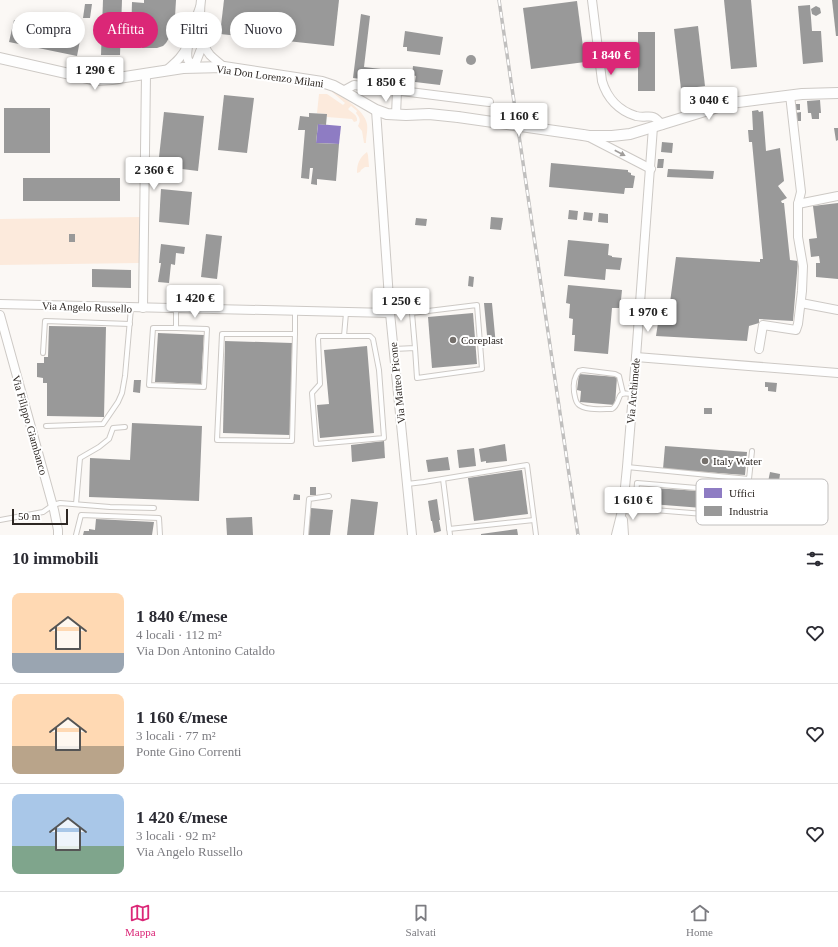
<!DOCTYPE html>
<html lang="it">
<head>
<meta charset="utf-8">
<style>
  :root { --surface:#fff; --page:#f7f7f7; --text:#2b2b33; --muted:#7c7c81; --line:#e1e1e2; --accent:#db2777 }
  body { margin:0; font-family:Georgia,serif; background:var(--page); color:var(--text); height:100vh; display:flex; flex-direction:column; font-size:15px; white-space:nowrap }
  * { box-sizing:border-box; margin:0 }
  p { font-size:13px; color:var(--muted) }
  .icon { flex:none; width:22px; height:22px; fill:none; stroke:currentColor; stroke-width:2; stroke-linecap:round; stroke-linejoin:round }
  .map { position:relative; height:535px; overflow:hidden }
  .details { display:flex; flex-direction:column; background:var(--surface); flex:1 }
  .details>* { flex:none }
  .hud { position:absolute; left:12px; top:12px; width:400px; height:36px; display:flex; gap:8px }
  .scale { position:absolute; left:12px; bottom:10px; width:56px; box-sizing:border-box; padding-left:4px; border:2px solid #2d2723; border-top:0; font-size:11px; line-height:14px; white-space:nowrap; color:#2d2723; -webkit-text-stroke:3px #fff; paint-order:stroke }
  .price { position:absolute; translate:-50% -34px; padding:0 9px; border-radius:4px; background:#fff; color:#222; font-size:13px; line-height:26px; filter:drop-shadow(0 1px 2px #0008) }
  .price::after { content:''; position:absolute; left:50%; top:24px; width:12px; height:9px; margin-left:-6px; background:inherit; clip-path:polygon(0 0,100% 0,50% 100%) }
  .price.on { background:var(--accent); color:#fff }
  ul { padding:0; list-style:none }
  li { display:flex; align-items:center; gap:12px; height:100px; padding:0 12px }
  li+li { border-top:1px solid var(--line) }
  li span { display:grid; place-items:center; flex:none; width:112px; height:80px; border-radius:8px; color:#555 }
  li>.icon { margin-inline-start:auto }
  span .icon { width:48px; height:48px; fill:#fffc; stroke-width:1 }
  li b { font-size:17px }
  h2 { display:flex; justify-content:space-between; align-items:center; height:48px; padding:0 12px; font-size:17px }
  .pill { padding:0 14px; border-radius:18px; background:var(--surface); box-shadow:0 2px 10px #0003; font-size:14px; line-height:36px }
  .pill.on { background:var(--accent); color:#fff }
  .tab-bar { display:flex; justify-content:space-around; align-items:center; height:56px; border-top:1px solid var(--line); background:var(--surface); font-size:11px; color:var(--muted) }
  .tab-bar a { display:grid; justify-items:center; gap:2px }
  .tab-bar .on { color:var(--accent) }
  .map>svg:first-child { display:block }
  .green { fill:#fceadc }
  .offices { fill:#8e7cc3 }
  .industry { fill:#999 }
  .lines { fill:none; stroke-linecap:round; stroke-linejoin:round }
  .service-casing { stroke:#cdc9c5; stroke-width:6 }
  .minor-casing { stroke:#cdc9c5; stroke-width:10 }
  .tertiary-casing { stroke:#cdc9c5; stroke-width:12 }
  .service { stroke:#fefefe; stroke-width:4 }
  .minor { stroke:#fefefe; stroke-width:8 }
  .tertiary { stroke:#fefefe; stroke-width:10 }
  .rail-casing { stroke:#c0bfbe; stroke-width:3.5 }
  .rail { stroke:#fff; stroke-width:2; stroke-dasharray:6; stroke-linecap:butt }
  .tertiary-bridge-casing { stroke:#cdc9c5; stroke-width:12; stroke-linecap:butt }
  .tertiary-bridge { stroke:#fefefe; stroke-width:10 }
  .oneway { fill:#a09d9b }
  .poi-dot { fill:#75706c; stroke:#fff; stroke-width:1.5 }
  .labels { text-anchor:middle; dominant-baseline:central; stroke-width:4; stroke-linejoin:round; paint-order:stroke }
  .street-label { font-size:11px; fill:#2d2723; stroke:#fff }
  .poi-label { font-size:11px; fill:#2d2723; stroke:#fff; text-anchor:start }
  .key { fill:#fff; stroke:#c0bebd; stroke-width:1 }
  .key-label { font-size:11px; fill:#2d2723 }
</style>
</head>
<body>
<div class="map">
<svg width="838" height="535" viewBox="0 0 838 535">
  <rect width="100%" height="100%" fill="#fbf8f5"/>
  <g class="green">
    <path d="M331,91C343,96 365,111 367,124C368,131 366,136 366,143H364L362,131L358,126C361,120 360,118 356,113L357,111L351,106L348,109C352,113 358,115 357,121L354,122L352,119L327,117V114L317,113L319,94H327L343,105L345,103Z"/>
    <path d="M367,152L368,155L369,167H365L361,170L360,172L357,173C357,164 359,158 367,152Z"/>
    <path d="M140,217L139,263L0,265V219Z"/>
  </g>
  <path class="offices" d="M318,124L341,126L339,144L316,143Z"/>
  <g class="industry">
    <path d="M103,0H122L120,55H101Z"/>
    <path d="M144,0H176L175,17L169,38L166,43L163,46L157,48H142L143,39L131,38L132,2L144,3Z"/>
    <path d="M224,0H339L334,46L220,34Z"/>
    <path d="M724,0H751L757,67L731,69Z"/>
    <path d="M832,0H838V36H836Z"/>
    <path d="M577,1L585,62L531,69L523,8Z"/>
    <path d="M85,4H92L90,18H83Z"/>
    <path d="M810,5L812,31H821L823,62L803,64L798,6Z"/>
    <path d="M816,6L820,8L821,13L816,16L812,14L811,9Z"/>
    <path d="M361,14L370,16L364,67L381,69L380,81L353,78Z"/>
    <path d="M14,20L56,29L57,25L82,30L77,56L9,42Z"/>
    <path d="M698,26L705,86L681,89L674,29Z"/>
    <path d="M405,31L443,37L440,55L407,51V47H403Z"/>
    <rect x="638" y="32" width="17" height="59"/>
    <circle cx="471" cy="60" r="5"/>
    <path d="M413,66L443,70L440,85L415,82L416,76L412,75Z"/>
    <path d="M224,95L254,98L247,153L218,150Z"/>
    <path d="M820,100L821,113H819V119H812L811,113H808L807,101Z"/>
    <path d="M795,104H800V110H796Z"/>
    <rect x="4" y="108" width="46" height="45"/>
    <path d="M758,110L759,112L763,111L766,151L780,148L784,181L778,186L787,198L781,201L782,203H784L790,260L798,261L793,321L759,319V323L749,326L747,341L656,336L660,310H669L676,257L760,262V259H763L752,142H749L748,130H753L752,111Z"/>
    <path d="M164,112L204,116L198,171L158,166Z"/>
    <path d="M801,112V121H795V113Z"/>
    <path d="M309,113L327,114L326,125L318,124L316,143L339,144L336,181L317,179V185L311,184L313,168H310L309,179L301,178L305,130H298L300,116L309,117Z"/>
    <path d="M834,128H838V140L836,141Z"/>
    <path d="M662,142L673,143L672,153L661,152Z"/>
    <path d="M658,159H664L663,168H657Z"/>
    <path d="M551,163L628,170V172L631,173V175L635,176L633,188H625L624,194L549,187Z"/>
    <path d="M668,169L714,171L713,179L667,177Z"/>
    <rect x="23" y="178" width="97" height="23"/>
    <path d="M161,189L192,192L189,225L159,222Z"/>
    <path d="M838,203V279L816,277V263H820L819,256L811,257L809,239L817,238L813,206Z"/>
    <path d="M569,210L578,211L577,220L568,219Z"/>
    <path d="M584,212L593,213L592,221L583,220Z"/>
    <path d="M599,213L608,214V223L598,222Z"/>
    <path d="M491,217L503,218L501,230L490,229Z"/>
    <path d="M416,218L427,219L426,226L415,225Z"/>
    <rect x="69" y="234" width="6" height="8"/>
    <path d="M206,234L222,236L217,279L201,277Z"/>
    <path d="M568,240L609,244L608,255L612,256V257L622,258L620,270L606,269L605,280L564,276Z"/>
    <path d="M161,244L185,247L184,254L176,253L175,265L171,264L169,283L158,282L161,263H159Z"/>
    <path d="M92,269L131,270V288L92,287Z"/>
    <path d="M469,276L474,277L473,287L468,286Z"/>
    <path d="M568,285L622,290L621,300H620L619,308H612L608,354L574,351L575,335H572L573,319L569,318L570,304L566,303Z"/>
    <path d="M484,303H492L496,346H488Z"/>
    <path d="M473,313L477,364L432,368L428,317Z"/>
    <path d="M49,326L106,327L104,417L47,416V383H43V378L37,377V363H44V357H48Z"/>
    <path d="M158,333L204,335L201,384L155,382Z"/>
    <path d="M225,341L292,343L290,435L223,433Z"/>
    <path d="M367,346L374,433L320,438L317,405L329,404L324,350Z"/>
    <path d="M579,374L617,377L615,405L580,402L581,391L577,390Z"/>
    <path d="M134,380H141L140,393L133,392Z"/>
    <path d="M765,382L777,383L776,392L768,391V387H765Z"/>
    <rect x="704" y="408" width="8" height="6"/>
    <path d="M132,423L202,426L199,501L89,497L90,458L130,460Z"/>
    <path d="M384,441L385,458L352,462L351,445Z"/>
    <path d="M505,444L507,461L486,463V461L481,462L479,449Z"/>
    <path d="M665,446L747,452L745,475L663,469Z"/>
    <path d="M474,448L476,466L459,468L457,450Z"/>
    <path d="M448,457L450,470L428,472L426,460Z"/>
    <path d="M522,470L528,514L474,521L468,478Z"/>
    <path d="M770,472L780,474L778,489L767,487Z"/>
    <rect x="310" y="487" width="6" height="8"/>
    <path d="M639,487L729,493L728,510L638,503Z"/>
    <path d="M294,494L300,495V500H293Z"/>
    <path d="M351,499L378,502L374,535H347Z"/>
    <path d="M437,499L440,520H439L441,531L434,533L432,521H431L428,501Z"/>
    <path d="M311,508L333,510L330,535H308Z"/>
    <path d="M252,517L253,535H227L226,518Z"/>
    <path d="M96,519L154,522L152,535H83L84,531H89V529L95,530Z"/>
    <path d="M517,529L518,535H481V534Z"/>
  </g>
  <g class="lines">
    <g class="service-casing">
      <g id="service">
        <path d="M176,328L207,329L204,387L149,385L153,328H176V309"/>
        <path d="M295,334L292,441L217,440L222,334H295V311"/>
        <path d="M344,336H319L318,339L320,384L312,393L316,444L384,438L379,370L373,339L370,336H344L346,313"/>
        <path d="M394,349L415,348L417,378L482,369L477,305L412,313L415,348"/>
        <path d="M43,353L45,321L130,324"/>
        <path d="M623,393L619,376L615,374L583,370L579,371C574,377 573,384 574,392C575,396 575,401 578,404C584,411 603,409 612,409C619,405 618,395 622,394C625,393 630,394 632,394"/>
        <path d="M46,426L103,424L118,402L122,393L125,376L131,308"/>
        <path d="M627,467L749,479L752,451"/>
        <path d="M443,479L450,535"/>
        <path d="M407,484L424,482L527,465L536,535"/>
        <path d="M76,504L80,458L99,447L109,439L113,428L125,427"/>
        <path d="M623,507L629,508L729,516L733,491L637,483L635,508"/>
        <path d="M0,520L43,512L53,505L60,503L110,507L154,508"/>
        <path d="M449,529L534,520"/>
        <path d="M76,535L81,515L159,518L160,535"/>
        <path d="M306,535L309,499L329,496"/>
      </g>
    </g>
    <g class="minor-casing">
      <g id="minor">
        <path d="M201,0C199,14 200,44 210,55C214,59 219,63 224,67"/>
        <path d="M592,0L602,81C607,98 619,111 636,116C649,119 651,111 662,125"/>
        <path d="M200,7C196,19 184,48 188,60C190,62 192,65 194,67L201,49L202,37"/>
        <path d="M168,69C176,62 183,56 187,46"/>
        <path d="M343,91L354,85L489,102"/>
        <path d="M376,110L390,313L412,535"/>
        <path d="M396,115L397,91"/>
        <path d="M589,137L651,169"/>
        <path d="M798,204L838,196"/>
        <path d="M801,303L838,310"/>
        <path d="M0,304L390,313"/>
        <path d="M143,308L146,74"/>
        <path d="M0,315L54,510L58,530V535"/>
        <path d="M759,349L763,325L796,330L798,324L802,291L803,266L798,237V204L801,192L790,95"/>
        <path d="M636,357L838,373"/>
        <path d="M623,520L624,535"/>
        <path d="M616,535L623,507L627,467L636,357L653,127"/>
      </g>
    </g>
    <g class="tertiary-casing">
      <g id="tertiary">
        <path d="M0,58L96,80L112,79L183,68L224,67L322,82L334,86L343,91L376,110L387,114L406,115L429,114L458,117"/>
        <path d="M583,135L589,136H612L630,134L731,103L802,94L838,93"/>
      </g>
    </g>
    <use href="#service" class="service"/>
    <use href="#minor" class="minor"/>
    <use href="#tertiary" class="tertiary"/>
    <g class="rail-casing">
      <path id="rail" d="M499,0L578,535"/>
    </g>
    <use href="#rail" class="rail"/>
    <g class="tertiary-bridge-casing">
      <path id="tertiary-bridge" d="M458,117L583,135"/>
    </g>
    <use href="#tertiary-bridge" class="tertiary-bridge"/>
  </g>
  <defs><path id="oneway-solid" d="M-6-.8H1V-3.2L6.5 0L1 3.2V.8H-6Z"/></defs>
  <use class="oneway" href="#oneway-solid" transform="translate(620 153) rotate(28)"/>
  <g class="poi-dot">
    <circle cx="453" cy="340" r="4"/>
    <circle cx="705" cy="461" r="4"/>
  </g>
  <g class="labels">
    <g class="street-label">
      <text transform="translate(270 76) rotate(8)">Via Don Lorenzo Milani</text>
      <text transform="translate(87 307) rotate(2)">Via Angelo Russello</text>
      <text transform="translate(397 383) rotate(-96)">Via Matteo Picone</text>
      <text transform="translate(633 391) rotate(-85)">Via Archimede</text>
      <text transform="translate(30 425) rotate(74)">Via Filippo Giambanco</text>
    </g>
    <g class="poi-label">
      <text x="461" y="340">Coreplast</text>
      <text x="713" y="461">Italy Water</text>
    </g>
  </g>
  <rect x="696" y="479" width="132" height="46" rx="6" class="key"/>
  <rect x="704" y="488" width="18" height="10" fill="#8e7cc3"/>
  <rect x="704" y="506" width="18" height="10" fill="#999"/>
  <g class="key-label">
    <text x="729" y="497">Uffici</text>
    <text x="729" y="515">Industria</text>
  </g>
</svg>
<div class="scale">50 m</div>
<b class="price on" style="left:611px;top:76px">1 840 €</b>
<b class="price" style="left:95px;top:91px">1 290 €</b>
<b class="price" style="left:386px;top:103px">1 850 €</b>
<b class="price" style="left:709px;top:121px">3 040 €</b>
<b class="price" style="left:519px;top:137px">1 160 €</b>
<b class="price" style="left:154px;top:191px">2 360 €</b>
<b class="price" style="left:195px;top:319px">1 420 €</b>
<b class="price" style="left:401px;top:322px">1 250 €</b>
<b class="price" style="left:648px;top:333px">1 970 €</b>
<b class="price" style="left:633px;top:521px">1 610 €</b>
<div class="hud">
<a class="pill">Compra</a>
<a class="pill on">Affitta</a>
<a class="pill">Filtri</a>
<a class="pill">Nuovo</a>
</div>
</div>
<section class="details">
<h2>10 immobili<svg class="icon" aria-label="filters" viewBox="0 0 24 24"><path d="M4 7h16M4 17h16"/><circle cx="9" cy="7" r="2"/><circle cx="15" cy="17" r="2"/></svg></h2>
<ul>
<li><span style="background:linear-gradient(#ffd9b3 75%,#9aa5b1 0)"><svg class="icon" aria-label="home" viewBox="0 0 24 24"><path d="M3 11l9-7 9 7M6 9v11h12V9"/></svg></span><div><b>1 840 €/mese</b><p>4 locali · 112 m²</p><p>Via Don Antonino Cataldo</p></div><svg class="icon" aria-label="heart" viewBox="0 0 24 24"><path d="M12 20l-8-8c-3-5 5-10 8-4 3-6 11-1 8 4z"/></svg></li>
<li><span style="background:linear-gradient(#ffd9b3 65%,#b9a48a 0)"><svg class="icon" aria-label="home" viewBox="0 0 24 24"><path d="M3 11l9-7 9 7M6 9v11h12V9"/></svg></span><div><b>1 160 €/mese</b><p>3 locali · 77 m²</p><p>Ponte Gino Correnti</p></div><svg class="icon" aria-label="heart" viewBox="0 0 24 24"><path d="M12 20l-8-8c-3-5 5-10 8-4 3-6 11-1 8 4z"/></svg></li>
<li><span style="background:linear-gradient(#a9c7e8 65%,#7fa58c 0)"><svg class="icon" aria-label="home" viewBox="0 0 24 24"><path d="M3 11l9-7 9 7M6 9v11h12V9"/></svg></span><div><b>1 420 €/mese</b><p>3 locali · 92 m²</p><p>Via Angelo Russello</p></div><svg class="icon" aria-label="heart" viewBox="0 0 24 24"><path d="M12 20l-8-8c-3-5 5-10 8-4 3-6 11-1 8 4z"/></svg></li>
</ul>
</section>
<nav class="tab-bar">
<a class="on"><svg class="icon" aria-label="map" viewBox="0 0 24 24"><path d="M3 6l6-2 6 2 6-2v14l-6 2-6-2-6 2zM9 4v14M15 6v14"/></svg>Mappa</a>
<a><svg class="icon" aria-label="saved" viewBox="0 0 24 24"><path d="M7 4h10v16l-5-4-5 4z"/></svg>Salvati</a>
<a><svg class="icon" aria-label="home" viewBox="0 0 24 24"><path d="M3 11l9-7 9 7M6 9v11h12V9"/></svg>Home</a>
</nav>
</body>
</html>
